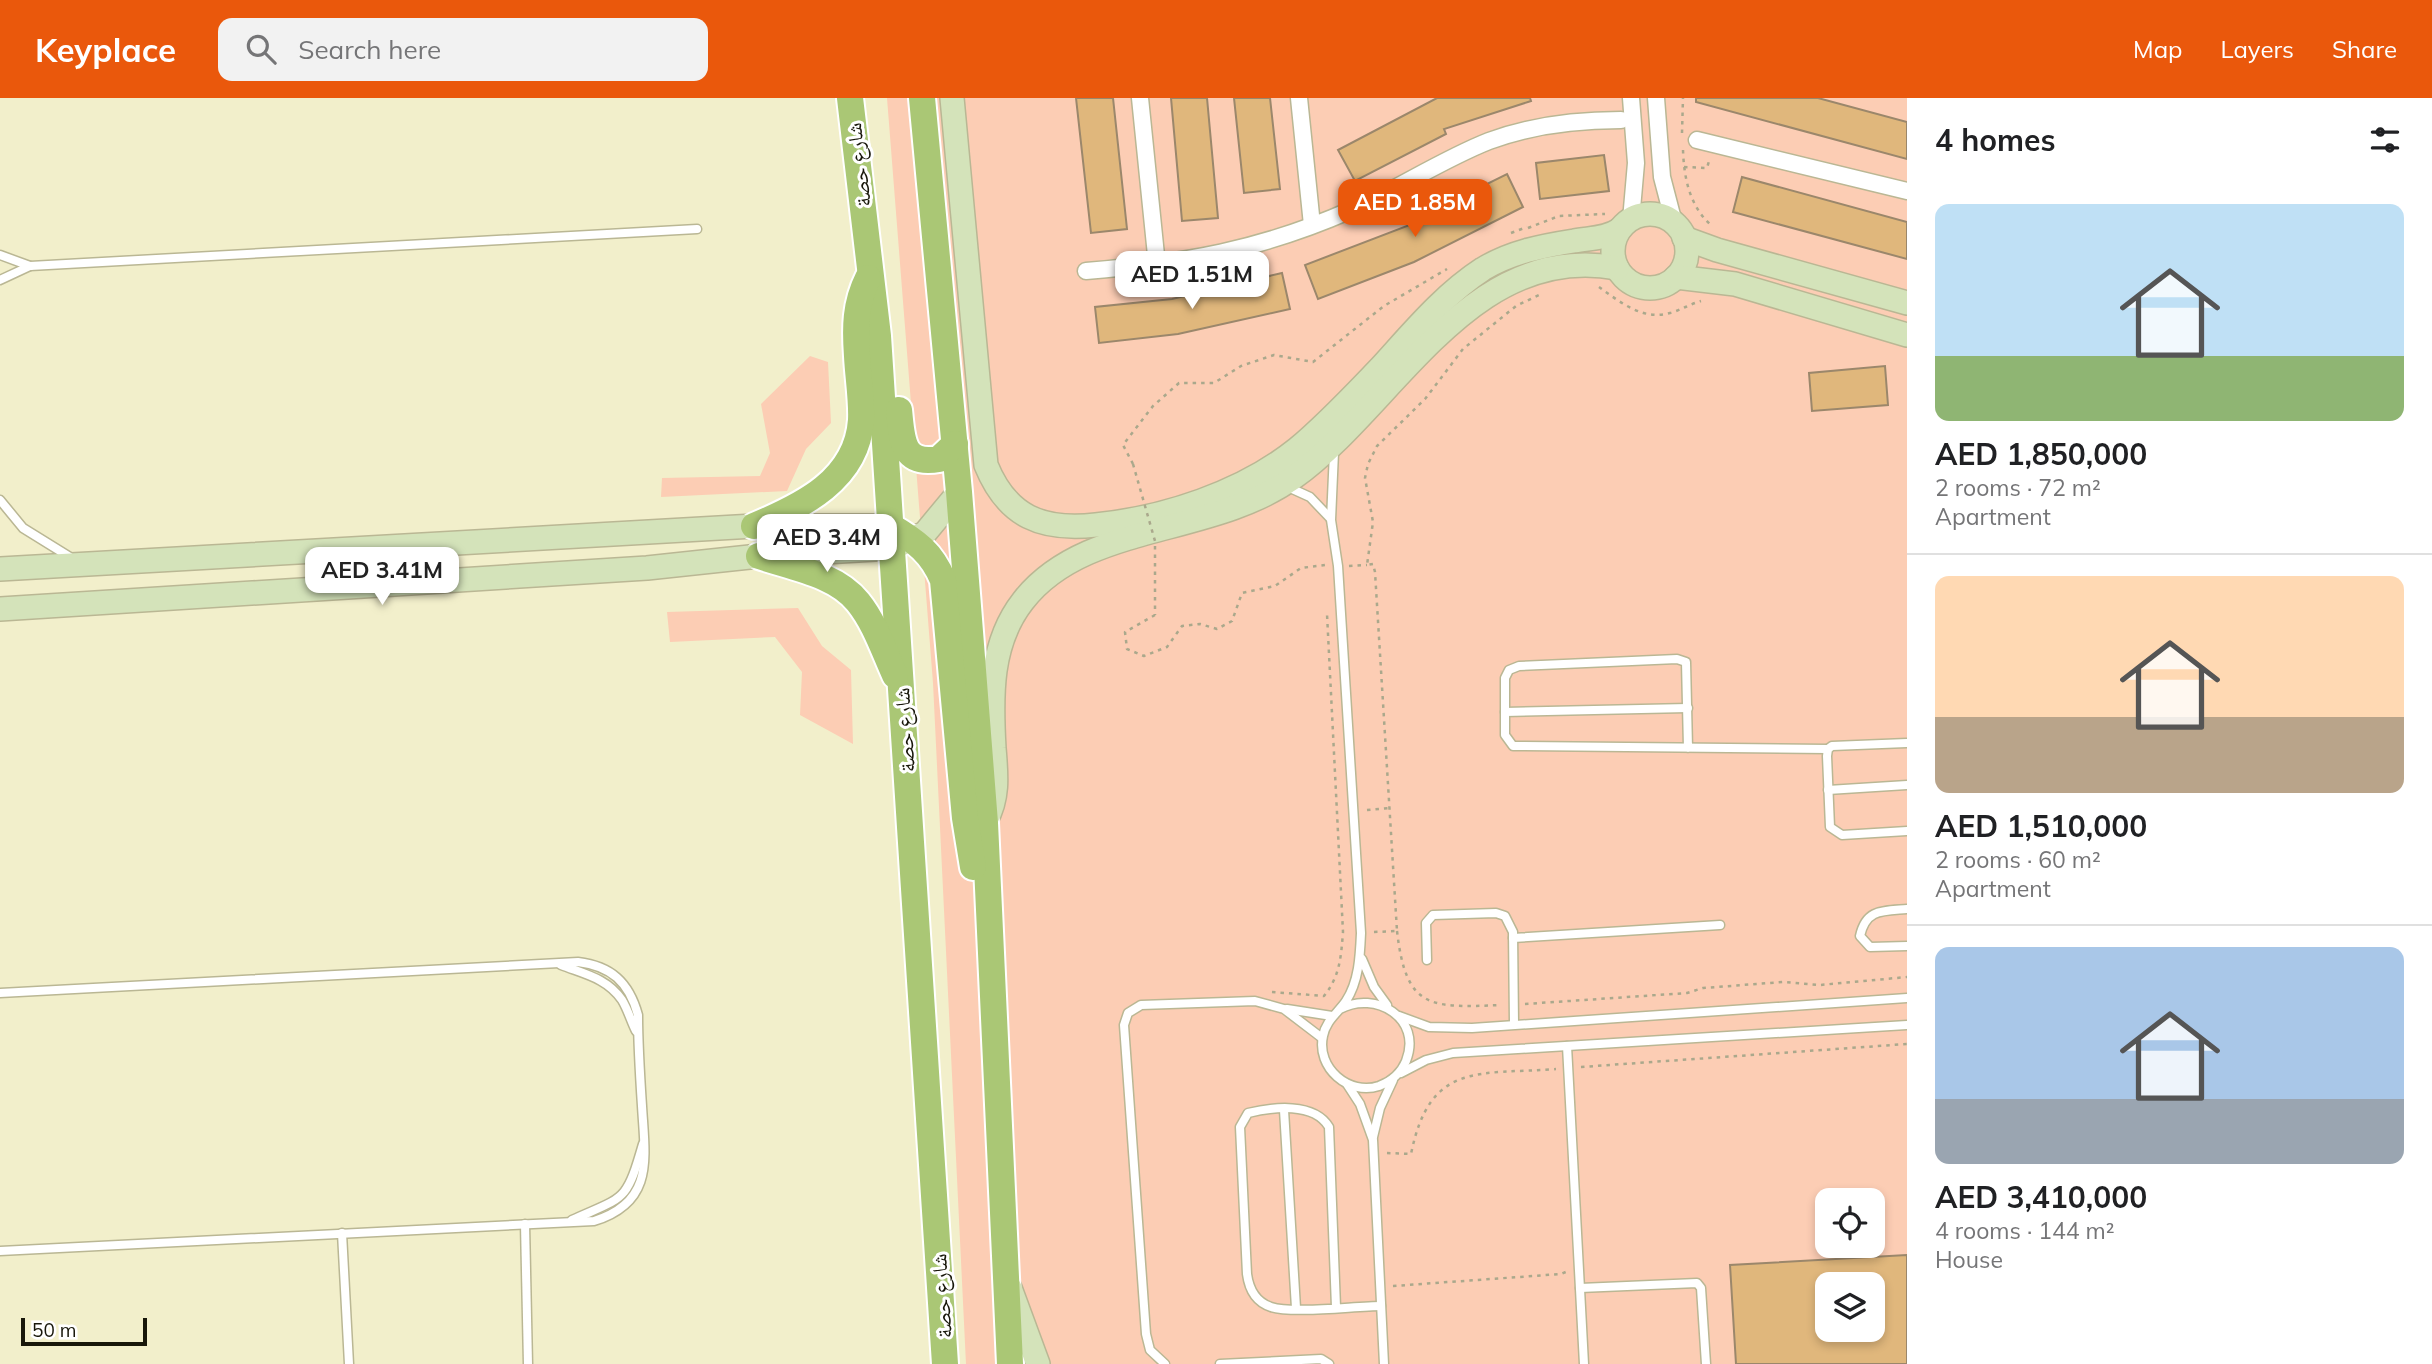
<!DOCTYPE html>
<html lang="en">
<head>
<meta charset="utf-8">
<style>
  :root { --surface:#fff; --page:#f2f2f2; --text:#202124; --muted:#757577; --line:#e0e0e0; --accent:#ea580c }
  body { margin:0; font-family:Mulish,"Noto Naskh Arabic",sans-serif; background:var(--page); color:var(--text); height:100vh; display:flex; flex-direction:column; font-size:26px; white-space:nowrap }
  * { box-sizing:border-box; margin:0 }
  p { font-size:23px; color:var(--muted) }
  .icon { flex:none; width:38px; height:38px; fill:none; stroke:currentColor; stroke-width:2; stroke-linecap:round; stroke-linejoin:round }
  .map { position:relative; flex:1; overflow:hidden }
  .side { display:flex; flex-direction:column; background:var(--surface); width:525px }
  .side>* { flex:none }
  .tools { position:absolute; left:1815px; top:1090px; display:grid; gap:14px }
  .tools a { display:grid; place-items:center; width:70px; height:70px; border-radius:14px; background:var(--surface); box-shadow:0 4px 10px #0003; font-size:35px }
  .scale { position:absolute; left:21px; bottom:18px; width:126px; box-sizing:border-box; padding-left:7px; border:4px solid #18170a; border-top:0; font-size:19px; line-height:24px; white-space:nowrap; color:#18170a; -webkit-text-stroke:5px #fff; paint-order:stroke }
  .price { position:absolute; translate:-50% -60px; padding:0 16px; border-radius:14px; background:#fff; color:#222; font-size:23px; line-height:46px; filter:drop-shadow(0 2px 4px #0008) }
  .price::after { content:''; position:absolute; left:50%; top:42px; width:21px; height:16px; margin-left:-10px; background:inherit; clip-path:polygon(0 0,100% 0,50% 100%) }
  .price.active { background:var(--accent); color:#fff }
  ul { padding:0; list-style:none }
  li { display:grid; align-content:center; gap:14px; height:371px; padding:0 28px }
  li+li { border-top:2px solid var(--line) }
  li span { display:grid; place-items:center; height:217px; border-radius:14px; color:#555 }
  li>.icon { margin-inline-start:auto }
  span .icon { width:126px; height:126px; fill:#fffc; stroke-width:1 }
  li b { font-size:30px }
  h2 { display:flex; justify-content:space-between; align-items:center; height:84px; padding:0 28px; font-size:30px }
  header { display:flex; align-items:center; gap:42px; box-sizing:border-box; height:98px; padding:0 35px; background:var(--accent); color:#fff }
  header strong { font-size:33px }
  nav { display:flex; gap:38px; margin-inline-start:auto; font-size:24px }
  .search { width:490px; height:63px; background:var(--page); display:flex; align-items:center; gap:18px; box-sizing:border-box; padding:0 24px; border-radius:14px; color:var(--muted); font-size:26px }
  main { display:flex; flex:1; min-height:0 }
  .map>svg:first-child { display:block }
  .green { fill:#fccdb4; fill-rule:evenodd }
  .building { fill:#e0b77c; stroke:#9b876b; stroke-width:2; fill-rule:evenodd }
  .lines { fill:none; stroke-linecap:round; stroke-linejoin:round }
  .lane-casing { stroke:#bab794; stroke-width:11 }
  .street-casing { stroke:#bab794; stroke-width:19 }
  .secondary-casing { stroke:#bab794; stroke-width:26 }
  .primary-casing { stroke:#fff; stroke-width:30 }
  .path { stroke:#aaa88c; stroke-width:2.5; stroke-dasharray:3.5 5; stroke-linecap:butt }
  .lane { stroke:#fff; stroke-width:8 }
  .street { stroke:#fff; stroke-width:16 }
  .secondary { stroke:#d4e3ba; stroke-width:23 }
  .primary { stroke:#aac775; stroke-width:26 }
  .path-bridge { stroke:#aaa88c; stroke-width:2.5; stroke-dasharray:3.5 5; stroke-linecap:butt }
  .labels { text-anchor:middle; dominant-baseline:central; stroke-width:6; stroke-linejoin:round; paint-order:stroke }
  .street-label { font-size:21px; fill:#18170a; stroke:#fff }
</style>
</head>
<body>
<header>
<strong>Keyplace</strong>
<div class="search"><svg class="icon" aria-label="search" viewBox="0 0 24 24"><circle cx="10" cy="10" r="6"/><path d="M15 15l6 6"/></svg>Search here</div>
<nav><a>Map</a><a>Layers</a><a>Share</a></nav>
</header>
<main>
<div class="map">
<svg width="1907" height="1266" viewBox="0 0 1907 1266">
  <rect width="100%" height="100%" fill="#f2efcb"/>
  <g class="green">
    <path d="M887,0H1907V1266H966L933,585ZM1827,1102H1872V1148H1827ZM1827,1186H1872V1232H1827Z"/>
    <path d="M810,258L828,264L831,325L806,351L787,393L661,399L662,380L760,378L770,355L761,306Z"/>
    <path d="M798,510L822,548L851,572L853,646L800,617L802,574L775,539L670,544L667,514Z"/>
  </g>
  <g class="building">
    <path d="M1076,0H1113L1127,131L1091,135Z"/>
    <path d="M1171,0H1207L1218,120L1182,123Z"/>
    <path d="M1234,0H1270L1280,91L1244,95Z"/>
    <path d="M1437,0H1530L1531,3L1444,31L1446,36L1355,83L1338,52Z"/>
    <path d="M1696,0H1818L1907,24V61L1696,4Z"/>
    <path d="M1604,57L1609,93L1540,101L1536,65Z"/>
    <path d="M1507,76L1523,109L1414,164L1318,201L1305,167L1415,125L1414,122Z"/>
    <path d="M1742,79L1907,124V161L1733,114Z"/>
    <path d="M1282,175L1290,211L1178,236L1099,245L1095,209L1172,201Z"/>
    <path d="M1885,268L1888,307L1812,313L1809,275Z"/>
    <path d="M1907,1157V1266H1736L1730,1167ZM1827,1186H1872V1232H1827Z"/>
  </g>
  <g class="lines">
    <g class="lane-casing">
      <g id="lane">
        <path d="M0,157L30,168"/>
        <path d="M0,182L30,168L697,131"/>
        <path d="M1334,354L1331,422L1338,468L1361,835C1360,858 1359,883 1346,903C1338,915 1326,922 1323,938C1316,970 1349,998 1379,988C1392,983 1401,975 1406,963C1423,920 1375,892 1340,911"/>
        <path d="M1288,389L1310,399L1330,420"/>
        <path d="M0,402L23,430L73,461"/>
        <path d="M1505,614L1688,610"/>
        <path d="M1907,645L1832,648L1828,651L1827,658L1830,729L1842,737L1907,733"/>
        <path d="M1688,650L1686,564L1677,561L1519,568L1509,572L1505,580V637L1513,648L1828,651"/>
        <path d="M1828,692L1907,687"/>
        <path d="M1907,811C1882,813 1866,811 1860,838L1870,849L1907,848"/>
        <path d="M1513,840L1720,827"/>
        <path d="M1362,861L1374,889L1387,907"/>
        <path d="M1427,862L1426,825L1433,817L1496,815L1505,818L1513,834L1514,925"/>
        <path d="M561,867C584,876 607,880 622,902C628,912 631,923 636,933"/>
        <path d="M0,895L578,864C611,868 629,884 638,917C638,947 640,978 642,1008C645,1060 655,1104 594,1123L0,1153"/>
        <path d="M1287,911L1332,918"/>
        <path d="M1399,918L1429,929L1472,930L1907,900"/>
        <path d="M1567,948L1584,1266"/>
        <path d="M1401,975L1426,962L1453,955L1907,927"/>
        <path d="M1347,986L1360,1006L1373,1042L1384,1266"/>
        <path d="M1284,1012L1296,1210"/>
        <path d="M1373,1039L1380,1010L1393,982"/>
        <path d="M572,1122C625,1098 626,1105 643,1046"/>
        <path d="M525,1126L528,1266"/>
        <path d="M342,1135L349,1266"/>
        <path d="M1580,1190L1697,1185L1701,1190L1706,1266"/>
        <path d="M1336,1209L1329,1029C1314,1004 1273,1009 1248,1015L1240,1029L1247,1176C1249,1191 1256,1204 1271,1209C1293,1216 1355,1208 1381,1208"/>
        <path d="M1165,1266L1150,1252L1146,1236L1124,927L1128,915L1141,907L1255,903L1284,911L1322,940"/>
        <path d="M1220,1266L1321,1261L1329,1266"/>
      </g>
    </g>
    <g class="street-casing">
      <g id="street">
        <path d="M1140,0L1157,167"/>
        <path d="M1299,0L1312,127"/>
        <path d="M1656,0L1662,79L1674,125"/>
        <path d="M1697,42L1907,93"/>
        <path d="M1631,122L1636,65L1631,0"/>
        <path d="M1086,173C1184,165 1260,152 1351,112C1398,91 1441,62 1489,43C1532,27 1576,22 1621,22"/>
      </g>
    </g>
    <g class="secondary-casing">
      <g id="secondary">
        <path d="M952,0L986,367C1007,419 1042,433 1096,427C1164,420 1242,395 1297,351C1326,327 1354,297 1380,270C1412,235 1443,197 1483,171C1511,154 1542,148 1574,143C1589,140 1606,141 1619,132"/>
        <circle cx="1650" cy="153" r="37"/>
        <path d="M1684,140L1717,152L1907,205"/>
        <path d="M1676,179L1735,186L1907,237"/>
        <path d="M0,471L754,428H890"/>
        <path d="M0,511L647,470L759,458L892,450L925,435L959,394"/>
        <path d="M986,722C999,699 996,675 994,650C991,598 990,545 1023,503C1084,424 1210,439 1293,380C1394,308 1470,142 1617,170"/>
        <path d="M1010,1190L1038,1266"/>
      </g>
    </g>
    <g class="primary-casing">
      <g id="primary">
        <path d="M850,0L878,238L945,1266"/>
        <path d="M922,0L959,394L985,725L1010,1266"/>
        <path d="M899,312C902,340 901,368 939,361L955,346"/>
        <path d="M754,428C802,408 857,382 861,322C862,302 858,279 857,258C855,230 855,206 868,180"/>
        <path d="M890,428C916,443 932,455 943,482L965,720L973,769"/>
        <path d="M759,458C791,469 836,476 858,504C875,525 884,553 895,577"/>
      </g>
    </g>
    <g class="path">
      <path d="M1682,35L1683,0"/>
      <path d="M1683,52C1684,81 1690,109 1712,128"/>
      <path d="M1684,69L1707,70L1709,63"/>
      <path d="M1528,130L1559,118L1605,116"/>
      <path d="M1511,135L1527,129"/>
      <path d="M1599,189C1620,204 1643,223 1670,215C1681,212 1690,206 1701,203"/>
      <path d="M1133,366L1123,347L1153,308L1179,285H1214L1241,268L1274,257L1313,264L1384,208L1447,171"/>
      <path d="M1349,468L1367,467"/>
      <path d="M1155,517L1125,534L1127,551L1144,558L1167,549L1182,528L1200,526L1217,531L1232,523L1242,495L1275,488L1301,470L1325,467"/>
      <path d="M1367,712L1390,710"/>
      <path d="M1397,833C1406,911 1429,910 1501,907"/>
      <path d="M1374,834L1397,833L1375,474L1373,466L1367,467L1373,424L1365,380L1368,366L1377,348L1425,301L1463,251L1516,208L1539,197"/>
      <path d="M1272,894L1324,898C1340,878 1341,859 1343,834L1327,516"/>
      <path d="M1525,906L1687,895L1703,890L1783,884L1820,887L1907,879"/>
      <path d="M1581,969L1907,946"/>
      <path d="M1387,1055L1411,1056C1430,963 1478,977 1556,971"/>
      <path d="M1393,1188L1561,1176L1568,1173"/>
    </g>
    <use href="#lane" class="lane"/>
    <use href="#street" class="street"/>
    <use href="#secondary" class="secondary"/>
    <use href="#primary" class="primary"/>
    <path class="path-bridge" d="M1133,366L1155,443V517"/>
  </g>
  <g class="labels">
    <g class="street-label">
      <text transform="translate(858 67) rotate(-97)">شارع حصة</text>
      <text transform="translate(904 632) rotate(-94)">شارع حصة</text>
      <text transform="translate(941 1198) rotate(-94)">شارع حصة</text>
    </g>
  </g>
</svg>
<div class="tools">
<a><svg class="icon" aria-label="locate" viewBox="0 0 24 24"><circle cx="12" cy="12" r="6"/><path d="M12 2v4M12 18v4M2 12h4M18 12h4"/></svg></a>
<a><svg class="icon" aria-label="layers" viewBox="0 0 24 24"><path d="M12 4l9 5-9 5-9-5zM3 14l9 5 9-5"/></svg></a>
</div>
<div class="scale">50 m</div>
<b class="price active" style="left:1415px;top:141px">AED 1.85M</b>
<b class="price" style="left:1192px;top:213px">AED 1.51M</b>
<b class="price" style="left:827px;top:476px">AED 3.4M</b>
<b class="price" style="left:382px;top:509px">AED 3.41M</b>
</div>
<section class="side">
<h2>4 homes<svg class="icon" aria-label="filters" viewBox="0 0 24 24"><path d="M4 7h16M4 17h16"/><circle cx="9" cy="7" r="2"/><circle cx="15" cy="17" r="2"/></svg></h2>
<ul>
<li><span style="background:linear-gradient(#bfe0f5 70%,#8fb573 0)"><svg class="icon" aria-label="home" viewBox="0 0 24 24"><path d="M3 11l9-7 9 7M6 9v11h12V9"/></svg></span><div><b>AED 1,850,000</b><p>2 rooms · 72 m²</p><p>Apartment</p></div></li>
<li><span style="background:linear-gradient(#ffd9b3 65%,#b9a48a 0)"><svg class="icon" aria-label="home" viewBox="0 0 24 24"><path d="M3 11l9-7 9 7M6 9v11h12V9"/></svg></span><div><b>AED 1,510,000</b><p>2 rooms · 60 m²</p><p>Apartment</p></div></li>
<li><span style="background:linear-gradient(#a9c7e8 70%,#9aa5b1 0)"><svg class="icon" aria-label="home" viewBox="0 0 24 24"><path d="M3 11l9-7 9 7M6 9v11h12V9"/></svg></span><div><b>AED 3,410,000</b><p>4 rooms · 144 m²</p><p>House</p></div></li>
</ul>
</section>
</main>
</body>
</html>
